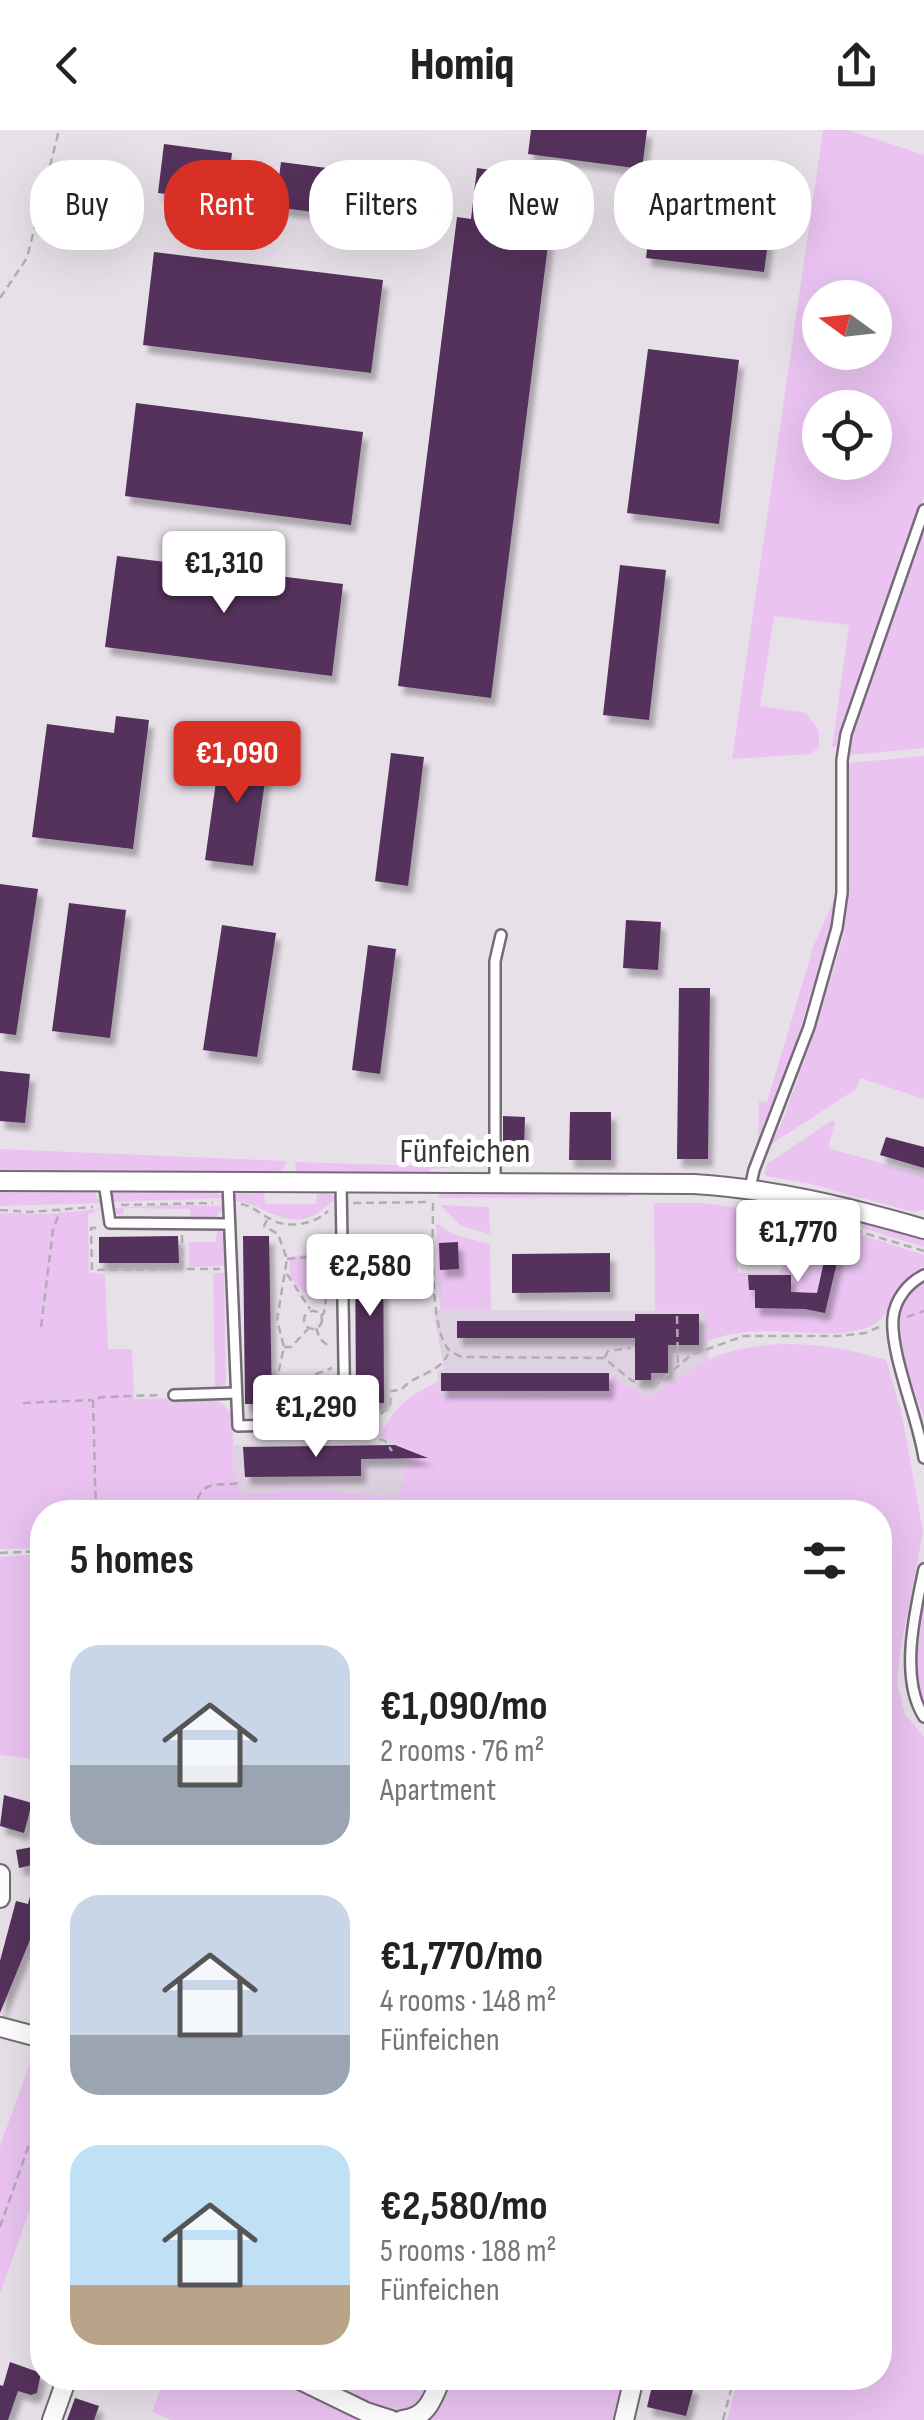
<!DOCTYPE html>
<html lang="en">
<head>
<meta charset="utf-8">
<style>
  :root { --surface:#fff; --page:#f6f6f6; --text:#222; --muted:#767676; --accent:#d93025 }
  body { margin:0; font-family:"Sofia Sans Condensed",sans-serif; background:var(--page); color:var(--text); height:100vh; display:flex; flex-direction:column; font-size:38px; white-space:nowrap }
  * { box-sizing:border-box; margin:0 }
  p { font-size:32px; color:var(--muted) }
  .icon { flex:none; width:55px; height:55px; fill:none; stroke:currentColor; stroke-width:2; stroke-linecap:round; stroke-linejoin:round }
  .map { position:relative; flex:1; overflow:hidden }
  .panel { position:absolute; left:30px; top:1370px; width:862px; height:890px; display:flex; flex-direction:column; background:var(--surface); border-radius:40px; box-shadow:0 10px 40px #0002 }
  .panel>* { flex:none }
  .guide { position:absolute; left:30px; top:30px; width:865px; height:90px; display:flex; gap:20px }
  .needle { width:65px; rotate:285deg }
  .controls { position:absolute; left:802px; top:150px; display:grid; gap:20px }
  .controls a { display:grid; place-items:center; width:90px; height:90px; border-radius:50%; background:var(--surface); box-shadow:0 10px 40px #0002; font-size:50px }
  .price { position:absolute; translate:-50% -85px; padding:0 22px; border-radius:10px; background:#fff; color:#222; font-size:32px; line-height:65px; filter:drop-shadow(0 2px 5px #0008) }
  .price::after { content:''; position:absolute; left:50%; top:60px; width:30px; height:22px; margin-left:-15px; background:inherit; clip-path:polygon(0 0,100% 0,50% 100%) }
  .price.current { background:var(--accent); color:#fff }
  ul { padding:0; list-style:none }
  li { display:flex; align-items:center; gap:30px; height:250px; padding:0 40px }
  li span { display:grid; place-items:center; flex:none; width:280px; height:200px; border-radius:30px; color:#555 }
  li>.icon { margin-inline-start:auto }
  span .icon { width:120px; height:120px; fill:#fffc; stroke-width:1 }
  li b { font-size:42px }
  h2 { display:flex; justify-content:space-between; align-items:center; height:120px; padding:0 40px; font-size:42px }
  .tag { padding:0 35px; border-radius:40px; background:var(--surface); box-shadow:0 10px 40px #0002; font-size:35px; line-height:90px }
  .tag.current { background:var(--accent); color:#fff }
  header { display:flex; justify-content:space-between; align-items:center; height:130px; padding:0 40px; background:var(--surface); font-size:45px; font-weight:800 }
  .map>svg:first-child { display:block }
  .built { fill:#ded1e1 }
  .green { fill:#eac3f1; fill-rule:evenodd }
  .building { fill:#54315b; filter:url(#shadow) }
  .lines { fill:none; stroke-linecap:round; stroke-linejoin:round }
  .service-casing { stroke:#746c75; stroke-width:14 }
  .minor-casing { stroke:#746c75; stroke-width:22 }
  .path { stroke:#b2acb3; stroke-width:2.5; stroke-dasharray:8 5; stroke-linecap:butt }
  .service { stroke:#fff; stroke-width:9 }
  .minor { stroke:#fff; stroke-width:18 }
  .labels { text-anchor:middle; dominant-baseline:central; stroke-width:10; stroke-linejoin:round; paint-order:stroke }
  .street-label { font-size:35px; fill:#3b383c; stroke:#fff }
</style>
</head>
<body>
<header><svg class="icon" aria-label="back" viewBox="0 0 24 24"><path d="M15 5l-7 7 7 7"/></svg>Homiq<svg class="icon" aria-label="share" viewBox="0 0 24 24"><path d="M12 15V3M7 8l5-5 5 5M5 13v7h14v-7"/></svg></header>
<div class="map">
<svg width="924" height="2290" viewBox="0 0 924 2290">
  <defs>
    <filter id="shadow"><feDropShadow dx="5" dy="8" stdDeviation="2.5" flood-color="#0004"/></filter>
  </defs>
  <rect width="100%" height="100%" fill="#e8e0e9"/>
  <g class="built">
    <path d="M433,1180L706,1181L709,1229L651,1267L623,1254L612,1244L611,1263L438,1265V1241L444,1239Z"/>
    <path d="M380,1306L413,1320L398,1367L326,1361L242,1363L234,1348V1315L377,1312Z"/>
  </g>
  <g class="green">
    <path d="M823,0H848L924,25V367L909,402L853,564L838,617H832L849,495L774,486L760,576L806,583L819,601V618L810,624L732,629ZM820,168H875V222H820ZM820,278H875V332H820Z"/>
    <path d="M924,395V618L850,625V605Z"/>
    <path d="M924,626V969L860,948L856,959L770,1015L781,995L817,895L844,804L848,763V633Z"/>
    <path d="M836,765L832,801L824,818L791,930L764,993L758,1018L759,971L767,972L814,815Z"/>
    <path d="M831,991L835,992L828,1018L924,1045V1080L913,1082L811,1054L766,1046L764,1043L767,1034Z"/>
    <path d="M0,1019L286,1031L282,1042L276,1045L0,1042Z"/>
    <path d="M295,1032L457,1037L430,1039L429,1045L304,1046L296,1041Z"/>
    <path d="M0,1060H93L101,1073L0,1076Z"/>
    <path d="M111,1060L216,1061L223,1068L109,1072Z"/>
    <path d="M237,1062H264L265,1074H316L317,1062L331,1064L337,1069C326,1074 321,1083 310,1087C280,1098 261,1071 233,1071Z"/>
    <path d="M441,1062H627L629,1067L438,1068Z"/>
    <path d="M654,1073H704L738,1078V1143H778L783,1137L785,1080L924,1125V1137C892,1148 898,1186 868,1197C819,1215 764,1187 706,1212L705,1181H655Z"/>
    <path d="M172,1075L223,1076V1080L212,1090L190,1091V1079L124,1078L123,1085L114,1084L111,1078Z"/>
    <path d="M440,1075L489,1077L490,1104L461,1096Z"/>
    <path d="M788,1075L825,1079L924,1106V1117Z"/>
    <path d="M101,1079L88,1084L89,1143L105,1144L108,1219H132L134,1269L208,1267L223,1274L233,1288L234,1348L242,1363L326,1361L397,1367L413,1321L380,1306C394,1277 410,1264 438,1252L439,1265L610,1263L611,1243L623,1254L651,1267C670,1254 689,1238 710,1229C767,1205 830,1213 886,1230L901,1280L923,1402L901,1516L897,1553L905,1584L924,1607V2290H727L738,2248H880V1382H42V1418L0,1419V1083L49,1084Z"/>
    <path d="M436,1093L455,1105L490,1114L491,1180H440Z"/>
    <path d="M217,1100L224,1103L225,1136L189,1137V1112H216Z"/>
    <path d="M311,1110L324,1114L320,1128L327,1137L330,1160L317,1167C295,1160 287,1149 290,1127L307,1124Z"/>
    <path d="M213,1143H224L226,1254L215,1259Z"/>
    <path d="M924,1151V1287C910,1245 876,1180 924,1151Z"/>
    <path d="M42,1424V1630L0,1625V1427Z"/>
    <path d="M924,1473V1575L915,1541Z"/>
    <path d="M35,1919L42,1921V2045L0,2164V2016Z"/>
    <path d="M164,2248H284L373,2290H171L152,2282Z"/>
    <path d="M346,2248H434L429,2262L412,2283L395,2284L341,2261Z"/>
    <path d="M447,2248H625L615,2290H422Z"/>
  </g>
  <g class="building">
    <path d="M531,0H647L642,39L528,24Z"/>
    <path d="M164,14L232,23L226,71L158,63Z"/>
    <path d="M281,32L396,47L390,92L275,77Z"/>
    <path d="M477,38L505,42L498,92L550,99L491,568L398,556L457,87L471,89Z"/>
    <path d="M651,84L770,98L764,142L646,128Z"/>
    <path d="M154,122L383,150L371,243L143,215Z"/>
    <path d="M648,219L739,230L719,394L627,383Z"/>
    <path d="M136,273L363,302L351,395L125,366Z"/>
    <path d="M117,426L343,454L332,546L105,517Z"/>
    <path d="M620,435L666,440L649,590L603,585Z"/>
    <path d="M116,586L149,590L133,719L32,707L47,594L114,603Z"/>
    <path d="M221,616L269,623L253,736L205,730Z"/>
    <path d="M391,623L424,627L408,756L375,751Z"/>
    <path d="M0,754L38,759L16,905L0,903Z"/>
    <path d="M69,773L126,780L110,908L52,901Z"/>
    <path d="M626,790L661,792L658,840L623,838Z"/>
    <path d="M222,795L276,803L257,927L203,920Z"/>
    <path d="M368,815L396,819L380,944L352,940Z"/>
    <path d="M679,858H710L708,1029H677Z"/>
    <path d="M0,941L30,944L25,993L0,991Z"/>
    <path d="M570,982H611V1030H569Z"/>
    <path d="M503,986L525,987L524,1018H503Z"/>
    <path d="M886,1007L924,1017V1038L880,1025Z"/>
    <path d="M745,1081H771L772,1116L745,1117Z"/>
    <path d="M831,1100L844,1103L825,1183L805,1179L755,1178V1160H749L748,1145H791V1162L817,1163Z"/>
    <path d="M355,1104H383L384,1273H356Z"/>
    <path d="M178,1106L179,1133H99V1107Z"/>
    <path d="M243,1106H269L272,1274H245Z"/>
    <path d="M458,1112L459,1139L440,1140L439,1113Z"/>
    <path d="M610,1123V1162L512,1163V1124Z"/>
    <path d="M635,1184H699V1215H668V1243H651V1250H635V1208H457V1191H635Z"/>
    <rect x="441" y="1243" width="168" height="18"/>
    <path d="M395,1315L428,1328L361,1329V1346L245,1347L243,1317Z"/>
    <path d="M4,1665L32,1673L24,1703L0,1696Z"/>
    <path d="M38,1716L41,1733L19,1738L16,1720Z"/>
    <path d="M38,1736H42V1802L34,1800L0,1883V1831L16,1771L28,1774Z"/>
    <path d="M10,2232L41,2243L37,2263L31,2265L18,2261L8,2290H0V2255L3,2256Z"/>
    <path d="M654,2248L694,2256L686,2286L647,2277Z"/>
    <path d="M75,2268L99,2276L94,2290H67Z"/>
  </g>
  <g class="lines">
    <g class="service-casing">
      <g id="service">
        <path d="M104,1052L110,1093L229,1094"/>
        <path d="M228,1054L238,1296L345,1293L341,1052"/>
        <path d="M495,1054V831L501,805"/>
        <path d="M750,1058L754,1040L809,897L837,798L842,763V630L846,604L924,380"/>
        <path d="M924,1145C908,1153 895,1169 893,1188C890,1224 918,1287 924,1328"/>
        <path d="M174,1265L235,1263"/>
        <path d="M924,1439C915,1482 899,1548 924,1587"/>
      </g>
    </g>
    <g class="minor-casing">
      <g id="minor">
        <path d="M0,1051L694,1054C774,1059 847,1077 924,1099"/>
        <path d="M0,1744V1768"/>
        <path d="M0,1897L42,1908"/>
        <path d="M296,2248L366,2282L391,2290"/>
        <path d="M52,2290L67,2248"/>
        <path d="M402,2290C427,2288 433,2269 441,2248"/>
        <path d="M624,2290L634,2248"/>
      </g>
    </g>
    <g class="path">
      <path d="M0,168L27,128L59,0"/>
      <path d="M353,1073L430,1072"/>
      <path d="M433,1073C433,1103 429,1200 449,1220C450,1222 460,1226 462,1227L604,1228L631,1250L644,1256L658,1253L691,1225L744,1206H839L865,1203L879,1197"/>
      <path d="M241,1074C253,1076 260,1084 272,1090C289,1099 315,1094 328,1081"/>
      <path d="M121,1075L213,1073"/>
      <path d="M0,1080L30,1082L93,1077"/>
      <path d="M267,1090L264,1096L278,1104L287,1129L277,1190L284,1217L278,1244L277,1283"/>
      <path d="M96,1098H91L92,1140L182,1139"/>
      <path d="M854,1100L924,1121"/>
      <path d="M182,1105V1139H220"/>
      <path d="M287,1129L307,1127L319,1130L328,1147"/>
      <path d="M287,1144L310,1179"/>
      <circle cx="313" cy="1190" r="9"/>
      <path d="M321,1186L324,1183L328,1155"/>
      <path d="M677,1186L678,1236"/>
      <path d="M907,1187L924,1181"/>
      <path d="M41,1197L53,1100L60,1081"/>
      <path d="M316,1198L320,1209L331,1218"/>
      <path d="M284,1217H291L308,1199"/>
      <path d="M605,1227L608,1221L631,1218"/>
      <path d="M279,1258L332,1238"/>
      <path d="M23,1273L92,1270"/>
      <path d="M356,1291L377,1287L390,1276L391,1261L401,1260C415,1243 438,1245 448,1224"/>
      <path d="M355,1301L385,1311L392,1321"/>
      <path d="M96,1382L93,1270L102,1267L162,1265"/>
      <path d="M194,1382C201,1348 212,1357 240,1353"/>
      <path d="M0,1423L42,1421"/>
      <path d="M0,2097L42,1978"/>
      <path d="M723,2290L734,2248"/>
    </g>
    <use href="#service" class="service"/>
    <use href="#minor" class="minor"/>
  </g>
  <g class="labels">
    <g class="street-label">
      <text x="465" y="1021">Fünfeichen</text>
    </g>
  </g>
</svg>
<div class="controls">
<a><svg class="needle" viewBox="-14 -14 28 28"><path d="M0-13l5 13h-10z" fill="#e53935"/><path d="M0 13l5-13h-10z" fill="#767676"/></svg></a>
<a><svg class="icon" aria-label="locate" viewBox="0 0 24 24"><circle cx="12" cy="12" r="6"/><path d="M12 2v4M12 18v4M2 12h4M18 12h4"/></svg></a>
</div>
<b class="price" style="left:224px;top:486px">€1,310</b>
<b class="price current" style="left:237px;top:676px">€1,090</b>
<b class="price" style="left:798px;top:1155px">€1,770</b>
<b class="price" style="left:370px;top:1189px">€2,580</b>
<b class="price" style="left:316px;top:1330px">€1,290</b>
<div class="guide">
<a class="tag">Buy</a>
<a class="tag current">Rent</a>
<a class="tag">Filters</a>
<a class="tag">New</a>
<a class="tag">Apartment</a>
</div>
<section class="panel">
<h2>5 homes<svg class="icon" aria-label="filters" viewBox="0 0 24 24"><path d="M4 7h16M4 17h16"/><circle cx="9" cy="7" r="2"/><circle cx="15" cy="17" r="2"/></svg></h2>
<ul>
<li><span style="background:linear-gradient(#c9d6e8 60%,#9aa5b1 0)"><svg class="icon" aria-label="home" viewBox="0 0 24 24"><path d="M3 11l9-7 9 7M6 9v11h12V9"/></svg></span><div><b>€1,090/mo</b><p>2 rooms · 76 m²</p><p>Apartment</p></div></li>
<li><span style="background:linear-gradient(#c9d6e8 70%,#9aa5b1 0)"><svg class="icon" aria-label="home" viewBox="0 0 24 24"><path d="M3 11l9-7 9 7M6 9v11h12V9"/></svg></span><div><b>€1,770/mo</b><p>4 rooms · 148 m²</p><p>Fünfeichen</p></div></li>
<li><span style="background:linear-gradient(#bfe0f5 70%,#b9a48a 0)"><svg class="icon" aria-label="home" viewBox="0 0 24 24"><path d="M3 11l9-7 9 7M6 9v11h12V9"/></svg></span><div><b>€2,580/mo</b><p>5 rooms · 188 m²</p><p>Fünfeichen</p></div></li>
</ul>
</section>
</div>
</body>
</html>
